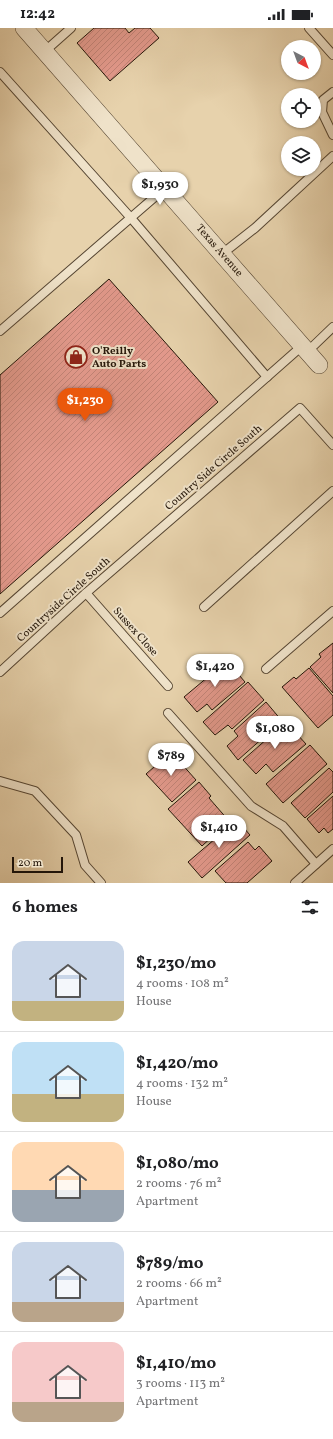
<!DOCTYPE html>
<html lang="en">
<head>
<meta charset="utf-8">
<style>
  :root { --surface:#fff; --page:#f6f6f6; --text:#202124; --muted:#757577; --line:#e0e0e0; --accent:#ea580c }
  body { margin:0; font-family:Vollkorn,serif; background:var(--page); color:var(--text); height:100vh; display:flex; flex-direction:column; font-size:15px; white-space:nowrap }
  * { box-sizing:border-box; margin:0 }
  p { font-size:13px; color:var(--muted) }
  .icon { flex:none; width:22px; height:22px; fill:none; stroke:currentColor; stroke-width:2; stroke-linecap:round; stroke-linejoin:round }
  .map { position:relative; height:855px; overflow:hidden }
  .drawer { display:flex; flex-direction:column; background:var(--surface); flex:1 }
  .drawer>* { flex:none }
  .needle { width:26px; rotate:139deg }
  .tools { position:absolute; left:281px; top:12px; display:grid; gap:8px }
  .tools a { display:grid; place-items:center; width:40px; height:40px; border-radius:50%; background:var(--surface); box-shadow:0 1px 3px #0004; font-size:20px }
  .scale { position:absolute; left:12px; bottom:10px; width:51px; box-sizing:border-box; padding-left:4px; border:2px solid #241609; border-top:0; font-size:11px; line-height:14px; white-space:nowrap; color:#241609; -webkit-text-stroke:3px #efe2c9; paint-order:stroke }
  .price { position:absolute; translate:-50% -34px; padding:0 9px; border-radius:14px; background:#fff; color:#222; font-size:13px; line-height:26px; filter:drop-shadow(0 1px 2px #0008) }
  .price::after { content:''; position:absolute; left:50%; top:24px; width:12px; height:9px; margin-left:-6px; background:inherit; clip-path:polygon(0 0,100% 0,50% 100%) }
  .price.active { background:var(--accent); color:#fff }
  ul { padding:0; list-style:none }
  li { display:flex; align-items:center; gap:12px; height:100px; padding:0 12px }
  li+li { border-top:1px solid var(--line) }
  li span { display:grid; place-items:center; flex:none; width:112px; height:80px; border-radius:12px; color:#555 }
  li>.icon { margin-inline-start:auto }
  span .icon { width:48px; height:48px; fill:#fffc; stroke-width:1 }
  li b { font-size:17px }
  h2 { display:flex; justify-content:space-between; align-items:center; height:48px; padding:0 12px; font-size:17px }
  .status { display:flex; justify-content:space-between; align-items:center; height:28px; padding:0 20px; background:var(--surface); direction:ltr }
  .status svg { height:11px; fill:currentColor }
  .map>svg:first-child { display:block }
  .building { fill:url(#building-hatch); stroke:#241609 }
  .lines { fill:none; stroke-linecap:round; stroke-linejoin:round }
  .lane-casing { stroke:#554532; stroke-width:10 }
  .street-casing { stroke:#554532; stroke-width:18 }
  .lane { stroke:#efe2c9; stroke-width:8 }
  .street { stroke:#efe2c9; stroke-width:17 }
  .labels { text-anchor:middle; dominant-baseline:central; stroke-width:4; stroke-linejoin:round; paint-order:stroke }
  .street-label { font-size:11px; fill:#241609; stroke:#efe2c9 }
  .poi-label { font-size:11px; font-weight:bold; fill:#241609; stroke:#efe2c9; text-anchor:start }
</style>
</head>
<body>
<div class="status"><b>12:42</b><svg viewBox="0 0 49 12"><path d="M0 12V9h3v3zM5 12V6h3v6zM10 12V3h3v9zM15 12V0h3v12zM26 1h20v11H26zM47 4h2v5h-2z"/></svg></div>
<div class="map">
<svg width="333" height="855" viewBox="0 0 333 855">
  <defs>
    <pattern id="building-hatch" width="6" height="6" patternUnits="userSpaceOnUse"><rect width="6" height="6" fill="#e49a8d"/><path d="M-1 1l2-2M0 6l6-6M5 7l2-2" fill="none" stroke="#c38478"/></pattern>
  </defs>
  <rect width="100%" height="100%" fill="#e7d2ac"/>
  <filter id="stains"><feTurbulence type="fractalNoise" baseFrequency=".005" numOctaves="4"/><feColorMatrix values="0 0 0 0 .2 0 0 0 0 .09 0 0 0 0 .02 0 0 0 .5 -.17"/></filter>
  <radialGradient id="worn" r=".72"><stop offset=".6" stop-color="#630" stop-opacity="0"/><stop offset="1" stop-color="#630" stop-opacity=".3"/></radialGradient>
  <g class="building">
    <path d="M94,0H125L129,5L135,0H150L159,10L110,53L77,15Z"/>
    <path d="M109,251L218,374L0,566V347Z"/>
    <path d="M333,615V665L310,639L321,629L319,626Z"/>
    <path d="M227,633L245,654L212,682L207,676L197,684L184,669Z"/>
    <path d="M309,640L333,668V687L318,700L282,659L294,649L296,651Z"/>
    <path d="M248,654L264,672L232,701L228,697L215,707L203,694Z"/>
    <path d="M266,674L282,693L238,732L227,718L238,708L234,703Z"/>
    <path d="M286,694L306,716L273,744L266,736L256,746L243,732Z"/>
    <path d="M310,717L327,736L283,775L266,756Z"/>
    <path d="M171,724L196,752L172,774L146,746Z"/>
    <path d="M329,740L333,744V764L305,790L291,775Z"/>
    <path d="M199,754L211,768L209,770L229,793L202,818L168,781Z"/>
    <path d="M333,768V801L328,805L324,800L319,805L307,791Z"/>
    <path d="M237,792L250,807L202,850L188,834Z"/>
    <path d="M248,814L255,822L259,818L272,833L247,855H226L215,843Z"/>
  </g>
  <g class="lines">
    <g class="lane-casing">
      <g id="lane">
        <path d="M309,0L333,27"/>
        <path d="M44,24L71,0"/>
        <path d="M0,44L131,190L267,349"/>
        <path d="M333,64L323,72L322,84L333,107"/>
        <path d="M222,226L255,200L333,128"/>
        <path d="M0,303L164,161"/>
        <path d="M307,324L333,299"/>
        <path d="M86,565L168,658"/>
        <path d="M204,579L333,463"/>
        <path d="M0,585L302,318"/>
        <path d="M266,641L333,583"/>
        <path d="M0,644L86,565L300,380L333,417"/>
        <path d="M168,685L251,778L283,798L316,836"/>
        <path d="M0,753L35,763L76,807L85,837L101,855"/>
        <path d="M295,855L333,821"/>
      </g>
    </g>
    <g class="street-casing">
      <path id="street" d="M24,0L319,337"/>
    </g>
    <use href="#lane" class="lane"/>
    <use href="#street" class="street"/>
  </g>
  <defs>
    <g id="shop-ring" transform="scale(1.15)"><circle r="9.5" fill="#efe2c9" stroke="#8f2418" stroke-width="1.5"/><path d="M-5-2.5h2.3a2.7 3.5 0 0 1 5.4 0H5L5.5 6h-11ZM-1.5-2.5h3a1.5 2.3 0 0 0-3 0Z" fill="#8f2418"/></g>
  </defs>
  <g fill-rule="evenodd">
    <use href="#shop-ring" x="76" y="329"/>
  </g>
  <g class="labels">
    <g class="street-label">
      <text transform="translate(219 223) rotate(49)">Texas Avenue</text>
      <text transform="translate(214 440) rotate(-41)">Country Side Circle South</text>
      <text transform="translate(64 572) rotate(-42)">Countryside Circle South</text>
      <text transform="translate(135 604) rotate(48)">Sussex Close</text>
    </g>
    <g class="poi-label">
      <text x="92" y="323">O'Reilly<tspan x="92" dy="13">Auto Parts</tspan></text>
    </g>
  </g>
  <rect width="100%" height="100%" filter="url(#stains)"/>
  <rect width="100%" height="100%" fill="url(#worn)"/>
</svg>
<div class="tools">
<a><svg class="needle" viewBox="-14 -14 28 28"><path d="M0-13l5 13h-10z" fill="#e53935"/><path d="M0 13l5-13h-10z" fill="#757577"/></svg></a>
<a><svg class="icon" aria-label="locate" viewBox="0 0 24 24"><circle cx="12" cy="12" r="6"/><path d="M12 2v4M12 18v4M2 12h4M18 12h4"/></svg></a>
<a><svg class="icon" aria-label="layers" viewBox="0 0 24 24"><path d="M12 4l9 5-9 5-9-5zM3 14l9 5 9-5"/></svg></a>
</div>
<div class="scale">20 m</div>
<b class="price" style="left:160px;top:178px">$1,930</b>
<b class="price active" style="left:85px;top:394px">$1,230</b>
<b class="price" style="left:215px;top:660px">$1,420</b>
<b class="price" style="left:275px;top:722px">$1,080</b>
<b class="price" style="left:171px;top:749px">$789</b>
<b class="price" style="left:219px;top:821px">$1,410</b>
</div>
<section class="drawer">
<h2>6 homes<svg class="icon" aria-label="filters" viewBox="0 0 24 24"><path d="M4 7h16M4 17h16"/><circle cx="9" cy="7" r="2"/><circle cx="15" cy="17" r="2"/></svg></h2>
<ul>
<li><span style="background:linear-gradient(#c9d6e8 75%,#c2b280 0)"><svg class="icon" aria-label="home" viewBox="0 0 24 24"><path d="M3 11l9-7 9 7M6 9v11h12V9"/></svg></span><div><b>$1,230/mo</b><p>4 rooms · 108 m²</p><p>House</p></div></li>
<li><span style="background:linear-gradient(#bfe0f5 65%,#c2b280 0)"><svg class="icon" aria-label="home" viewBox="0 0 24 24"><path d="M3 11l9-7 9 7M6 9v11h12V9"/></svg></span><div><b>$1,420/mo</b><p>4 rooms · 132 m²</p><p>House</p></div></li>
<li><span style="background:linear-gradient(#ffd9b3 60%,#9aa5b1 0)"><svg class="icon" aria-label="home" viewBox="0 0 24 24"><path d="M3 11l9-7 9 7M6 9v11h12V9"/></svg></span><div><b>$1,080/mo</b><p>2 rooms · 76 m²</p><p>Apartment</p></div></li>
<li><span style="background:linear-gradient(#c9d6e8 75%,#b9a48a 0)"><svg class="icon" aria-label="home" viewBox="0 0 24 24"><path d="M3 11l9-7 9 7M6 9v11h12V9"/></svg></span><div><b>$789/mo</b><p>2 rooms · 66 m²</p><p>Apartment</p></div></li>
<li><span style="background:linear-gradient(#f6c9c9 75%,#b9a48a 0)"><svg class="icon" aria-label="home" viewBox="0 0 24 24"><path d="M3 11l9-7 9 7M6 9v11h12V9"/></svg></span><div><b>$1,410/mo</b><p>3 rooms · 113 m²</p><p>Apartment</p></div></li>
</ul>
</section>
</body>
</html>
